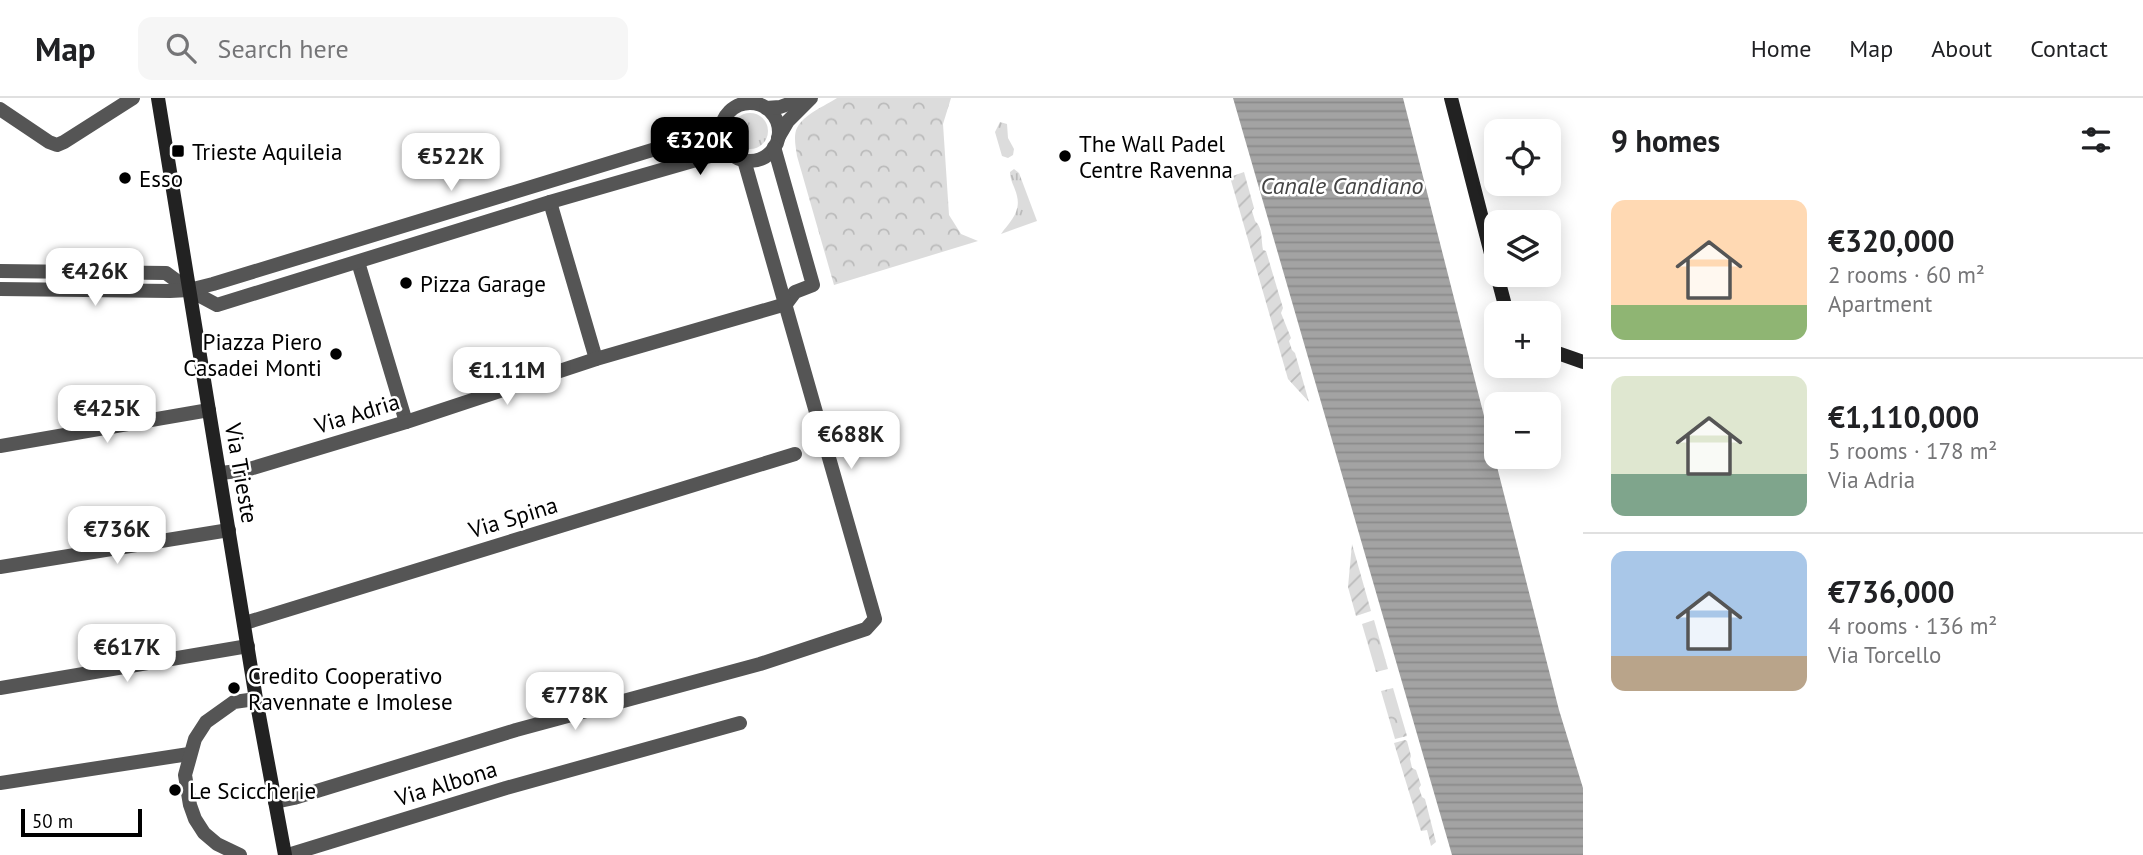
<!DOCTYPE html>
<html lang="en">
<head>
<meta charset="utf-8">
<style>
  :root { --surface:#fff; --page:#f6f6f6; --text:#202124; --muted:#757577; --line:#e0e0e0; --accent:#000 }
  body { margin:0; font-family:"PT Sans",sans-serif; background:var(--page); color:var(--text); height:100vh; display:flex; flex-direction:column; font-size:26px; white-space:nowrap }
  * { box-sizing:border-box; margin:0 }
  p { font-size:23px; color:var(--muted) }
  .icon { flex:none; width:38px; height:38px; fill:none; stroke:currentColor; stroke-width:2; stroke-linecap:round; stroke-linejoin:round }
  .map { position:relative; flex:1; overflow:hidden }
  .drawer { display:flex; flex-direction:column; background:var(--surface); width:560px }
  .drawer>* { flex:none }
  .controls { position:absolute; left:1484px; top:21px; display:grid; gap:14px }
  .controls a { display:grid; place-items:center; width:77px; height:77px; border-radius:14px; background:var(--surface); box-shadow:0 4px 18px #0003; font-size:35px }
  .scale { position:absolute; left:21px; bottom:18px; width:121px; box-sizing:border-box; padding-left:7px; border:4px solid #000; border-top:0; font-size:19px; line-height:24px; white-space:nowrap; color:#000; -webkit-text-stroke:5px #fff; paint-order:stroke }
  .price { position:absolute; translate:-50% -60px; padding:0 16px; border-radius:14px; background:#fff; color:#222; font-size:23px; line-height:46px; filter:drop-shadow(0 2px 4px #0008) }
  .price::after { content:''; position:absolute; left:50%; top:42px; width:21px; height:16px; margin-left:-10px; background:inherit; clip-path:polygon(0 0,100% 0,50% 100%) }
  .price.on { background:var(--accent); color:#fff }
  ul { padding:0; list-style:none }
  li { display:flex; align-items:center; gap:21px; height:175px; padding:0 28px }
  li+li { border-top:2px solid var(--line) }
  li span { display:grid; place-items:center; flex:none; width:196px; height:140px; border-radius:14px; color:#555 }
  li>.icon { margin-inline-start:auto }
  span .icon { width:84px; height:84px; fill:#fffc; stroke-width:1 }
  li b { font-size:30px }
  h2 { display:flex; justify-content:space-between; align-items:center; height:84px; padding:0 28px; font-size:30px }
  header { display:flex; align-items:center; gap:42px; box-sizing:border-box; height:98px; padding:0 35px; background:var(--surface); border-bottom:2px solid var(--line) }
  header strong { font-size:33px }
  nav { display:flex; gap:38px; margin-inline-start:auto; font-size:24px }
  .search { width:490px; height:63px; background:var(--page); display:flex; align-items:center; gap:18px; box-sizing:border-box; padding:0 24px; border-radius:14px; color:var(--muted); font-size:26px }
  main { display:flex; flex:1; min-height:0 }
  .map>svg:first-child { display:block }
  .grass { fill:url(#grass-tufts) }
  .forest { fill:url(#forest-crowns) }
  .garden { fill:url(#garden-furrows) }
  .water { fill:url(#water-rules) }
  .lines { fill:none; stroke-linecap:round; stroke-linejoin:round }
  .street { stroke:#555; stroke-width:14 }
  .secondary { stroke:#222; stroke-width:14 }
  .poi-dot { fill:#000; stroke:#fff; stroke-width:2.5 }
  .labels { text-anchor:middle; dominant-baseline:central; stroke-width:5; stroke-linejoin:round; paint-order:stroke }
  .poi-label { font-size:23px; fill:#000; stroke:#fff; text-anchor:start }
  .street-label { font-size:23px; fill:#000; stroke:#fff }
  .water-label { font-size:24px; font-style:italic; fill:#444; stroke:#fff }
</style>
</head>
<body>
<header>
<strong>Map</strong>
<div class="search"><svg class="icon" aria-label="search" viewBox="0 0 24 24"><circle cx="10" cy="10" r="6"/><path d="M15 15l6 6"/></svg>Search here</div>
<nav><a>Home</a><a>Map</a><a>About</a><a>Contact</a></nav>
</header>
<main>
<div class="map">
<svg width="1583" height="757" viewBox="0 0 1583 757">
  <defs>
    <pattern id="grass-tufts" width="24" height="20" patternUnits="userSpaceOnUse" patternTransform="scale(1.75)"><rect width="24" height="20" fill="#dcdcdc"/><path d="M3 7l-1-3M5 7V3M7 7l1-3M15 17l-1-3M17 17v-4M19 17l1-3" fill="none" stroke="#bbb"/></pattern>
    <pattern id="forest-crowns" width="20" height="18" patternUnits="userSpaceOnUse" patternTransform="scale(1.75)"><rect width="20" height="18" fill="#dcdcdc"/><path d="M2 6a3 3 0 1 1 6 0M12 15a3 3 0 1 1 6 0" fill="none" stroke="#bbb"/></pattern>
    <pattern id="garden-furrows" width="10" height="10" patternUnits="userSpaceOnUse" patternTransform="scale(1.75)"><rect width="10" height="10" fill="#dcdcdc"/><path d="M-1 1l2-2M0 10L10 0M9 11l2-2" fill="none" stroke="#bbb"/></pattern>
    <pattern id="water-rules" width="6" height="5" patternUnits="userSpaceOnUse" patternTransform="scale(1.75)"><rect width="6" height="5" fill="#a3a3a3"/><path d="M0 2.5h6" fill="none" stroke="#8b8b8b"/></pattern>
  </defs>
  <rect width="100%" height="100%" fill="#fff"/>
  <g class="grass">
    <circle cx="750" cy="33" r="18"/>
    <path d="M1000,24L1007,26L1008,40L1014,51L1013,57L1008,60L1002,58L995,34Z"/>
    <path d="M1014,71L1019,75L1037,123L1001,136C1010,124 1021,114 1017,98C1015,89 1010,83 1010,74Z"/>
  </g>
  <g class="forest">
    <path d="M837,0H951L943,26L949,117L961,136L978,143L834,187L797,58C796,50 793,38 797,30C804,16 825,8 837,0Z"/>
    <path d="M1374,522L1388,571L1376,574L1362,526Z"/>
    <path d="M1393,590L1407,638L1395,641L1381,593Z"/>
  </g>
  <g class="garden">
    <path d="M1244,74L1254,110L1252,113L1255,123C1263,130 1261,142 1263,152L1266,153L1283,210L1281,215L1291,240L1289,243L1292,252L1295,255L1309,304L1288,281L1230,79Z"/>
    <path d="M1352,446L1371,513L1356,518L1348,489Z"/>
    <path d="M1405,642L1407,643L1411,658L1410,661L1412,670L1416,672L1421,687L1419,690L1422,699L1425,701L1436,744L1431,748L1427,732L1421,733L1394,645Z"/>
  </g>
  <path class="water" d="M1233,0H1403L1559,612L1583,690V757H1452Z"/>
  <g class="lines">
    <g class="street">
      <circle cx="750" cy="34" r="29"/>
      <path d="M766,10L780,9L806,0"/>
      <path d="M0,11L49,44L57,47L64,44L133,0"/>
      <path d="M778,40L788,23L811,0"/>
      <path d="M774,49L813,187L795,194L786,206"/>
      <path d="M550,104L596,261"/>
      <path d="M358,164L406,324"/>
      <path d="M0,173L166,175L189,192L217,207L550,104L710,58H735"/>
      <path d="M0,191L170,193L189,192L213,186L721,31"/>
      <path d="M0,348L209,312"/>
      <path d="M221,375L246,372L406,324L596,261L786,206"/>
      <path d="M0,469L229,432"/>
      <path d="M245,525L795,356"/>
      <path d="M0,590L248,548"/>
      <path d="M0,685L189,656"/>
      <path d="M275,704L294,700L516,632L760,566L866,531L875,521L744,62"/>
      <path d="M240,757L217,746L204,735L195,721L190,707L185,677L195,641L206,624L234,604L256,601"/>
      <path d="M288,757L506,690L740,625"/>
    </g>
    <g class="secondary">
      <path d="M158,0L256,601L285,757"/>
      <path d="M1451,0L1496,175"/>
      <path d="M1497,177L1507,215"/>
      <path d="M1549,252L1583,264"/>
    </g>
  </g>
  <g class="poi-dot">
    <rect x="171" y="46" width="14" height="14" rx="3.5"/>
    <circle cx="1065" cy="58" r="7"/>
    <circle cx="125" cy="80" r="7"/>
    <circle cx="406" cy="185" r="7"/>
    <circle cx="336" cy="256" r="7"/>
    <circle cx="234" cy="590" r="7"/>
    <circle cx="175" cy="692" r="7"/>
  </g>
  <g class="labels">
    <g class="poi-label">
      <text x="1079" y="45">The Wall Padel<tspan x="1079" dy="26">Centre Ravenna</tspan></text>
      <text x="192" y="53">Trieste Aquileia</text>
      <text x="139" y="80">Esso</text>
      <text x="420" y="185">Pizza Garage</text>
      <text x="322" y="243" text-anchor="end">Piazza Piero<tspan x="322" dy="26">Casadei Monti</tspan></text>
      <text x="248" y="577">Credito Cooperativo<tspan x="248" dy="26">Ravennate e Imolese</tspan></text>
      <text x="189" y="692">Le Sciccherie</text>
    </g>
    <g class="street-label">
      <text transform="translate(357 315) rotate(-17)">Via Adria</text>
      <text transform="translate(242 375) rotate(80)">Via Trieste</text>
      <text transform="translate(513 419) rotate(-17)">Via Spina</text>
      <text transform="translate(446 685) rotate(-17)">Via Albona</text>
    </g>
    <g class="water-label">
      <text x="1342" y="87">Canale Candiano</text>
    </g>
  </g>
</svg>
<div class="controls">
<a><svg class="icon" aria-label="locate" viewBox="0 0 24 24"><circle cx="12" cy="12" r="6"/><path d="M12 2v4M12 18v4M2 12h4M18 12h4"/></svg></a>
<a><svg class="icon" aria-label="layers" viewBox="0 0 24 24"><path d="M12 4l9 5-9 5-9-5zM3 14l9 5 9-5"/></svg></a>
<a>+</a>
<a>−</a>
</div>
<div class="scale">50 m</div>
<b class="price on" style="left:700px;top:79px">€320K</b>
<b class="price" style="left:451px;top:95px">€522K</b>
<b class="price" style="left:95px;top:210px">€426K</b>
<b class="price" style="left:507px;top:309px">€1.11M</b>
<b class="price" style="left:107px;top:347px">€425K</b>
<b class="price" style="left:851px;top:373px">€688K</b>
<b class="price" style="left:117px;top:468px">€736K</b>
<b class="price" style="left:127px;top:586px">€617K</b>
<b class="price" style="left:575px;top:634px">€778K</b>
</div>
<section class="drawer">
<h2>9 homes<svg class="icon" aria-label="filters" viewBox="0 0 24 24"><path d="M4 7h16M4 17h16"/><circle cx="9" cy="7" r="2"/><circle cx="15" cy="17" r="2"/></svg></h2>
<ul>
<li><span style="background:linear-gradient(#ffd9b3 75%,#8fb573 0)"><svg class="icon" aria-label="home" viewBox="0 0 24 24"><path d="M3 11l9-7 9 7M6 9v11h12V9"/></svg></span><div><b>€320,000</b><p>2 rooms · 60 m²</p><p>Apartment</p></div></li>
<li><span style="background:linear-gradient(#dfe7d0 70%,#7fa58c 0)"><svg class="icon" aria-label="home" viewBox="0 0 24 24"><path d="M3 11l9-7 9 7M6 9v11h12V9"/></svg></span><div><b>€1,110,000</b><p>5 rooms · 178 m²</p><p>Via Adria</p></div></li>
<li><span style="background:linear-gradient(#a9c7e8 75%,#b9a48a 0)"><svg class="icon" aria-label="home" viewBox="0 0 24 24"><path d="M3 11l9-7 9 7M6 9v11h12V9"/></svg></span><div><b>€736,000</b><p>4 rooms · 136 m²</p><p>Via Torcello</p></div></li>
</ul>
</section>
</main>
</body>
</html>
